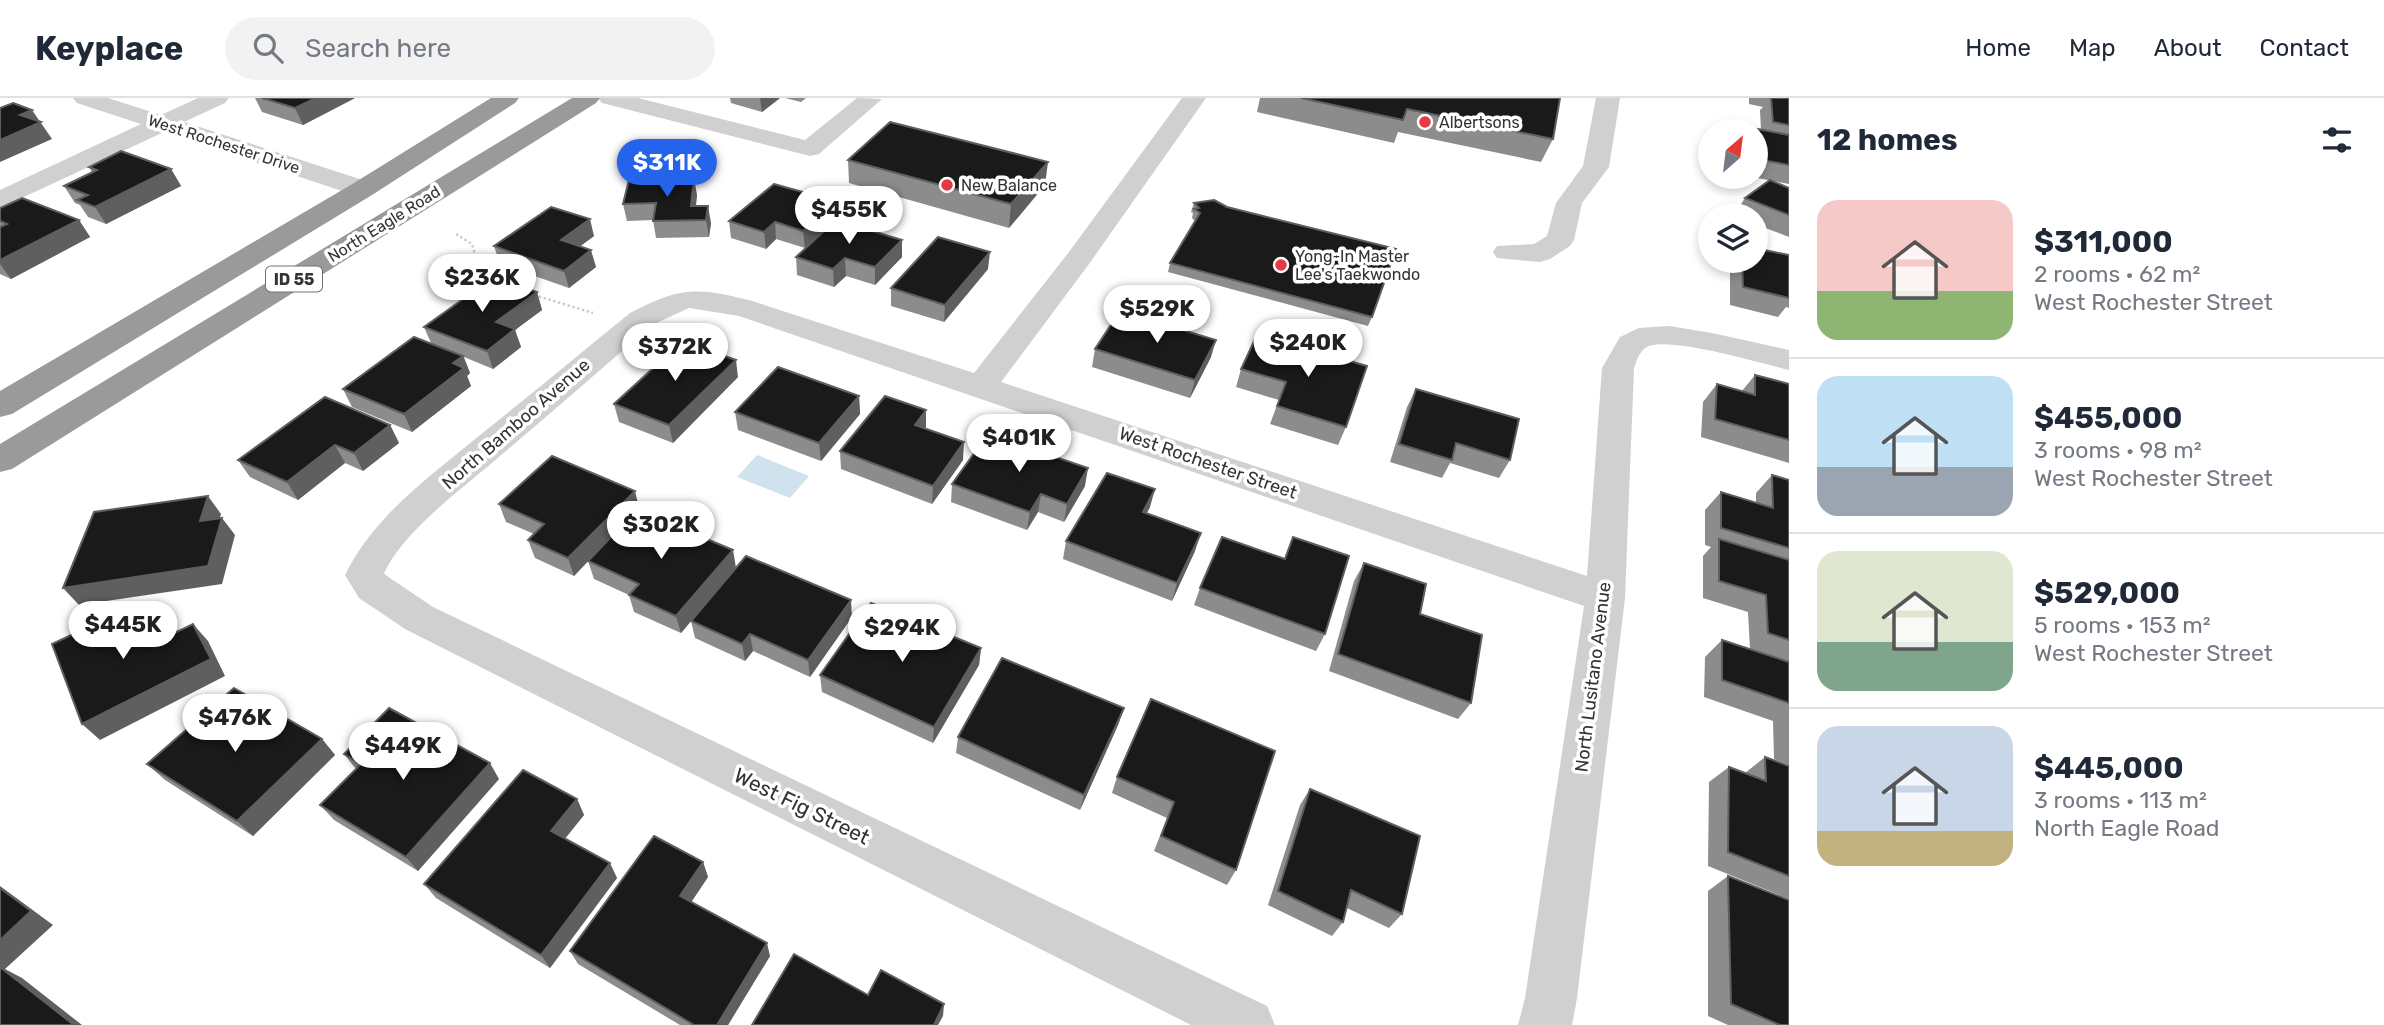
<!DOCTYPE html>
<html lang="en">
<head>
<meta charset="utf-8">
<style>
  :root { --surface:#fff; --page:#f2f2f3; --text:#1f2937; --muted:#747a83; --line:#e0e1e3; --accent:#2563eb }
  body { margin:0; font-family:Rubik,sans-serif; background:var(--page); color:var(--text); height:100vh; display:flex; flex-direction:column; font-size:26px; white-space:nowrap }
  * { box-sizing:border-box; margin:0 }
  p { font-size:23px; color:var(--muted) }
  .icon { flex:none; width:38px; height:38px; fill:none; stroke:currentColor; stroke-width:2; stroke-linecap:round; stroke-linejoin:round }
  .map { position:relative; flex:1; overflow:hidden }
  .panel { display:flex; flex-direction:column; background:var(--surface); width:595px }
  .panel>* { flex:none }
  .needle { width:46px; rotate:28deg }
  .fabs { position:absolute; left:1698px; top:21px; display:grid; gap:14px }
  .fabs a { display:grid; place-items:center; width:70px; height:70px; border-radius:50%; background:var(--surface); box-shadow:0 4px 10px #0003; font-size:35px }
  .price { position:absolute; translate:-50% -60px; padding:0 16px; border-radius:24px; background:#fff; color:#222; font-size:23px; line-height:46px; filter:drop-shadow(0 2px 4px #0008) }
  .price::after { content:''; position:absolute; left:50%; top:42px; width:21px; height:16px; margin-left:-10px; background:inherit; clip-path:polygon(0 0,100% 0,50% 100%) }
  .price.selected { background:var(--accent); color:#fff }
  ul { padding:0; list-style:none }
  li { display:flex; align-items:center; gap:21px; height:175px; padding:0 28px }
  li+li { border-top:2px solid var(--line) }
  li span { display:grid; place-items:center; flex:none; width:196px; height:140px; border-radius:21px; color:#555 }
  li>.icon { margin-inline-start:auto }
  span .icon { width:84px; height:84px; fill:#fffc; stroke-width:1 }
  li b { font-size:30px }
  h2 { display:flex; justify-content:space-between; align-items:center; height:84px; padding:0 28px; font-size:30px }
  header { display:flex; align-items:center; gap:42px; box-sizing:border-box; height:98px; padding:0 35px; background:var(--surface); border-bottom:2px solid var(--line) }
  header strong { font-size:33px }
  nav { display:flex; gap:38px; margin-inline-start:auto; font-size:24px }
  .search { width:490px; height:63px; background:var(--page); display:flex; align-items:center; gap:18px; box-sizing:border-box; padding:0 24px; border-radius:38px; color:var(--muted); font-size:26px }
  main { display:flex; flex:1; min-height:0 }
  .map>svg:first-child { display:block }
  .water { fill:#cfe2ee }
  .lines { fill:none; stroke-linecap:round; stroke-linejoin:round }
  .path { stroke:#cdcdcd; stroke-width:2.5; stroke-dasharray:2.5 2.5; stroke-linecap:butt }
  .minor { fill:#d0d0d0; fill-rule:evenodd }
  .highway { fill:#9a9a9a; fill-rule:evenodd }
  .wall { fill:#8c8c8c }
  .shaded-wall { fill:#5f5f5f }
  .building { fill:#1a1a1a; stroke:#5f5f5f; stroke-width:2 }
  .poi-dot { fill:#e63946; stroke:#fff; stroke-width:2.5 }
  .labels { text-anchor:middle; dominant-baseline:central; stroke-width:7; stroke-linejoin:round; paint-order:stroke }
  .far-poi-label { font-size:16px; fill:#333; stroke:#fff; text-anchor:start }
  .far-street-label { font-size:16px; fill:#333; stroke:#fff }
  .shield { fill:#fff; stroke:#707070; stroke-width:2 }
  .shield-label { font-size:16px; font-weight:bold; fill:#333 }
  .street-label { font-size:18px; fill:#333; stroke:#fff }
  .near-street-label { font-size:21px; fill:#333; stroke:#fff }
</style>
</head>
<body>
<header>
<strong>Keyplace</strong>
<div class="search"><svg class="icon" aria-label="search" viewBox="0 0 24 24"><circle cx="10" cy="10" r="6"/><path d="M15 15l6 6"/></svg>Search here</div>
<nav><a>Home</a><a>Map</a><a>About</a><a>Contact</a></nav>
</header>
<main>
<div class="map">
<svg width="1789" height="927" viewBox="0 0 1789 927">
  <rect width="100%" height="100%" fill="#fff"/>
  <path class="water" d="M757,357L809,378L790,400L737,379Z"/>
  <g class="lines">
    <g class="path">
      <path d="M456,136L472,146L481,177L492,185"/>
      <path d="M534,197L593,215"/>
    </g>
    <g class="minor">
      <path d="M73,0H108L161,17L198,0H229L225,5L184,24L372,85L376,91L372,97L363,99L354,97L164,34L0,110V92L141,26L77,5Z"/>
      <path d="M598,0H638L805,42L857,0L882,1L819,56L810,58L602,5Z"/>
      <path d="M1182,0H1206L1089,166L1001,284L1587,478L1602,270L1620,239L1639,230L1669,228L1712,235L1789,252V272C1761,265 1673,239 1649,248C1640,251 1637,262 1634,270L1625,500L1577,900L1572,927H1518L1525,900L1584,508L739,218L689,210L652,227C599,273 546,319 493,364C458,394 404,433 384,475L387,478L433,509L1267,908L1275,927H1191L405,531L359,500L345,477C375,416 433,376 485,333C534,294 582,254 630,215C680,189 696,189 749,202L974,275L1069,154Z"/>
      <path d="M1596,0H1620L1609,69L1582,105L1574,142L1570,148L1550,161L1540,164L1497,160L1493,154L1497,148L1534,146L1547,138L1556,105L1583,68Z"/>
    </g>
    <g class="highway">
      <path d="M491,0H519L515,5L372,97L12,316L0,319V293L354,85Z"/>
      <path d="M572,0H600L596,5L12,371L0,374V346Z"/>
    </g>
  </g>
  <g class="wall">
    <path d="M255,0H355L303,27L262,14Z"/>
    <path d="M730,0H780L762,14L731,5Z"/>
    <path d="M785,0H806L801,4Z"/>
    <path d="M1260,0H1560L1553,41L1541,64L1398,34L1394,45L1257,14Z"/>
    <path d="M1749,0H1789V86L1752,79H1755V35L1758,31L1761,32L1760,12L1763,9L1749,6Z"/>
    <path d="M848,62L1045,87L1009,130L849,85Z"/>
    <path d="M89,69L171,71L181,88L106,126L88,119L80,107L75,105L64,88L92,74Z"/>
    <path d="M1789,90V139L1755,126V117H1734L1745,100Z"/>
    <path d="M697,97L696,108L711,125L709,139L656,140L653,122L627,123L623,106Z"/>
    <path d="M1194,105L1372,219L1368,228L1168,174L1170,165L1195,123L1192,120L1193,115L1191,114Z"/>
    <path d="M0,110L79,122L90,139L11,181L0,176Z"/>
    <path d="M836,121L805,150L776,141L766,151L731,140L729,123Z"/>
    <path d="M594,138L580,148L596,169L569,190L500,166L494,148Z"/>
    <path d="M902,142V159L875,187L846,178L834,189L797,177L796,159Z"/>
    <path d="M1789,157V210L1786,209L1778,219L1730,207V163H1755Z"/>
    <path d="M988,171L944,224L891,208V190Z"/>
    <path d="M537,194L542,212L515,232L521,249L493,271L464,259L470,275L467,278L471,288L412,334L352,309L343,291L431,245L424,229Z"/>
    <path d="M1257,237L1346,329L1338,347L1270,326L1279,302L1236,289L1241,271Z"/>
    <path d="M1095,251L1211,259L1190,300L1092,269Z"/>
    <path d="M1755,277L1789,286V365L1701,339L1703,304L1717,286L1742,293Z"/>
    <path d="M738,279L673,345L619,324L614,306Z"/>
    <path d="M1416,291L1510,362L1499,380L1450,365L1442,380L1390,364L1407,309Z"/>
    <path d="M859,298L860,316L821,363L738,332L735,314Z"/>
    <path d="M390,327L399,345L363,373L345,365L298,402L250,379L238,362Z"/>
    <path d="M926,330L963,362L932,406L841,371L840,353Z"/>
    <path d="M1772,377L1789,382V667L1774,661L1773,623L1704,599L1705,559L1722,542L1750,551L1748,514L1703,500V458L1711,449L1705,447V412L1721,394L1756,405V395Z"/>
    <path d="M952,386L1085,388L1064,424L1038,414L1027,432L951,404Z"/>
    <path d="M499,406L639,410L638,412L736,470L852,519L810,579L753,553L745,563L695,540L691,523L681,535L634,514L629,497L594,481L588,463L574,478L535,460L528,442L534,436L506,424Z"/>
    <path d="M1150,409L1146,416L1195,453L1172,503L1063,461L1066,443Z"/>
    <path d="M1293,439L1325,536L1316,553L1194,507L1200,490L1284,461Z"/>
    <path d="M1364,465L1420,516L1471,605L1458,621L1329,573L1354,483Z"/>
    <path d="M981,550L979,567L933,645L822,594L820,577Z"/>
    <path d="M1151,601L1236,772L1227,787L1154,753L1167,720L1112,695L1117,679Z"/>
    <path d="M1124,610L1118,627L1080,712L956,655L958,639Z"/>
    <path d="M322,641L335,657L253,738L165,682L147,666Z"/>
    <path d="M344,656L499,681L418,773L334,722L320,707L356,671Z"/>
    <path d="M1765,659L1789,668V801L1708,768L1709,684L1729,669L1745,675Z"/>
    <path d="M1310,691L1402,816L1389,830L1347,810L1343,824L1332,838L1268,807L1300,707Z"/>
    <path d="M577,701L584,717L565,740L617,780L550,870L436,800L424,786Z"/>
    <path d="M703,764L708,779L691,804L770,858L728,927H680L578,866L570,853Z"/>
    <path d="M1728,778L1789,927H1728L1708,918V793Z"/>
  </g>
  <g class="shaded-wall">
    <path d="M316,0H355L303,27L295,10Z"/>
    <path d="M760,0H780L762,14Z"/>
    <path d="M32,12L52,41L0,64V42L20,17Z"/>
    <path d="M1048,64L1045,87L1009,130L1011,106Z"/>
    <path d="M171,71L181,88L106,126L95,109Z"/>
    <path d="M694,80L697,97L694,122L691,108Z"/>
    <path d="M835,103L836,121L805,150L803,133Z"/>
    <path d="M708,108L711,125L709,139L706,122Z"/>
    <path d="M590,121L594,138L566,159L561,142Z"/>
    <path d="M79,122L90,139L11,181L0,166V162Z"/>
    <path d="M775,124L776,141L766,151L764,134Z"/>
    <path d="M902,142V159L875,187V169Z"/>
    <path d="M591,152L596,169L569,190L564,173Z"/>
    <path d="M990,154L988,171L944,224L945,207Z"/>
    <path d="M845,160L846,178L834,189L833,171Z"/>
    <path d="M537,194L542,212L515,232L521,249L493,271L487,253L496,224Z"/>
    <path d="M1216,242L1211,259L1190,300L1195,282Z"/>
    <path d="M463,258L470,275L467,278L471,288L412,334L404,316L453,265Z"/>
    <path d="M736,262L738,279L673,345L669,327Z"/>
    <path d="M859,298L860,316L821,363L819,345Z"/>
    <path d="M926,312V330L915,327Z"/>
    <path d="M390,327L399,345L363,373L354,355Z"/>
    <path d="M964,344L963,362L932,406L933,388Z"/>
    <path d="M335,347L345,365L298,402L287,384Z"/>
    <path d="M1088,370L1085,388L1064,424L1067,406Z"/>
    <path d="M1155,391L1150,409L1138,432L1143,414Z"/>
    <path d="M635,393L639,410L574,478L568,460Z"/>
    <path d="M1041,396L1038,414L1027,432L1030,414Z"/>
    <path d="M208,398L221,416L214,441L200,423Z"/>
    <path d="M222,420L235,437L222,486L79,507L63,490Z"/>
    <path d="M1201,435L1195,453L1172,503L1177,485Z"/>
    <path d="M733,452L736,470L681,535L676,518Z"/>
    <path d="M851,502L852,519L810,579L808,562Z"/>
    <path d="M139,505L155,522L173,560L158,543Z"/>
    <path d="M193,526L208,543L225,578L100,642L82,626Z"/>
    <path d="M750,536L753,553L745,563L742,546Z"/>
    <path d="M981,550L979,567L933,645L934,629Z"/>
    <path d="M1124,610L1118,627L1080,712L1084,697Z"/>
    <path d="M322,641L335,657L253,738L237,723Z"/>
    <path d="M490,665L499,681L418,773L406,759Z"/>
    <path d="M577,701L584,717L560,747L551,733Z"/>
    <path d="M703,764L708,779L686,812L680,798Z"/>
    <path d="M610,765L617,780L550,870L541,857Z"/>
    <path d="M0,788L53,827L5,871L22,880L82,927H74L0,876Z"/>
    <path d="M767,845L770,858L728,927H717Z"/>
    <path d="M944,906L943,918L938,927H934Z"/>
  </g>
  <g class="building">
    <path d="M262,0H316L295,10Z"/>
    <path d="M1301,0H1560L1553,41L1407,11L1403,22Z"/>
    <path d="M1771,0H1789V27L1773,24Z"/>
    <path d="M13,5L32,12L20,17L41,24L0,42V10Z"/>
    <path d="M890,24L1048,64L1011,106L848,62Z"/>
    <path d="M1758,31L1789,37V67L1762,62Z"/>
    <path d="M121,53L171,71L95,109L77,102L88,97L64,88L97,72L89,69Z"/>
    <path d="M694,80L691,108H708L706,122L653,123L656,105L623,106L629,82Z"/>
    <path d="M1770,82L1789,90V117L1745,100Z"/>
    <path d="M774,86L835,103L803,133L775,124L764,134L729,123Z"/>
    <path d="M22,100L79,122L0,162V129L7,126L0,123V110Z"/>
    <path d="M1214,102L1227,109L1396,151L1372,219L1170,165L1200,115L1194,111L1199,110L1194,105Z"/>
    <path d="M551,109L590,121L561,142L591,152L564,173L494,148Z"/>
    <path d="M836,122L902,142L875,169L845,160L833,171L796,159Z"/>
    <path d="M938,139L990,154L945,207L891,190Z"/>
    <path d="M1755,150L1789,157V200L1743,189L1742,163H1755Z"/>
    <path d="M494,179L537,194L496,224L515,231L487,253L424,229Z"/>
    <path d="M1120,213L1216,242L1195,282L1095,251Z"/>
    <path d="M1257,237L1367,268L1346,329L1277,308L1286,284L1241,271Z"/>
    <path d="M414,239L463,258L453,265L464,270L404,316L343,291Z"/>
    <path d="M683,243L736,262L669,327L614,306Z"/>
    <path d="M778,269L859,298L819,345L735,314Z"/>
    <path d="M1755,277L1789,286V342L1715,321L1717,286L1755,297Z"/>
    <path d="M1416,291L1519,321L1510,362L1456,345L1452,362L1399,346Z"/>
    <path d="M885,298L926,312L915,327L964,344L933,388L840,353Z"/>
    <path d="M325,299L390,327L354,355L335,347L287,384L238,362Z"/>
    <path d="M988,336L1088,370L1067,406L1041,396L1030,414L952,386Z"/>
    <path d="M552,358L635,393L568,460L528,442L544,426L499,406Z"/>
    <path d="M1107,375L1155,391L1143,414L1201,435L1177,485L1066,443Z"/>
    <path d="M1772,377L1789,382V450L1721,430V394L1773,410Z"/>
    <path d="M208,398L200,423L222,420L208,468L63,490L94,414Z"/>
    <path d="M637,412L733,452L676,518L629,497L639,486L588,463Z"/>
    <path d="M1222,439L1285,461L1293,439L1349,458L1325,536L1200,490Z"/>
    <path d="M1719,441L1789,462V542L1768,535L1766,497L1719,483Z"/>
    <path d="M746,458L851,502L808,562L750,536L742,546L691,523Z"/>
    <path d="M1364,465L1426,486L1420,516L1482,537L1471,605L1338,556Z"/>
    <path d="M139,505L158,543L193,526L211,561L82,626L52,546Z"/>
    <path d="M871,505L981,550L934,629L820,577Z"/>
    <path d="M1722,542L1789,564V605L1722,582Z"/>
    <path d="M1002,560L1124,610L1084,697L958,639Z"/>
    <path d="M234,590L322,641L237,723L147,666Z"/>
    <path d="M1151,601L1275,653L1236,772L1161,738L1174,704L1117,679Z"/>
    <path d="M389,610L490,665L406,759L320,707L361,666L344,656Z"/>
    <path d="M1765,659L1789,668V778L1728,754L1729,669L1766,683Z"/>
    <path d="M523,672L577,701L551,733L610,765L541,857L424,786Z"/>
    <path d="M1310,691L1420,738L1402,816L1351,792L1343,824L1278,793Z"/>
    <path d="M654,738L703,764L680,798L767,845L717,927H694L570,853Z"/>
    <path d="M1728,778L1789,802V927H1780L1731,906Z"/>
    <path d="M0,790L31,813L0,842Z"/>
    <path d="M794,856L868,897L881,872L944,906L934,927H752Z"/>
    <path d="M0,869L74,927H0Z"/>
  </g>
  <g class="poi-dot">
    <circle cx="1425" cy="24" r="7"/>
    <circle cx="947" cy="87" r="7"/>
    <circle cx="1281" cy="167" r="7"/>
  </g>
  <g class="labels">
    <g class="far-poi-label">
      <text x="1439" y="24">Albertsons</text>
      <text x="961" y="87">New Balance</text>
      <text x="1295" y="158">Yong-In Master<tspan x="1295" dy="18">Lee's Taekwondo</tspan></text>
    </g>
    <g class="far-street-label">
      <text transform="translate(224 46) rotate(18)">West Rochester Drive</text>
      <text transform="translate(384 126) rotate(-32)">North Eagle Road</text>
    </g>
    <rect class="shield" x="266" y="168.5" width="56" height="25" rx="5"/>
    <g class="shield-label">
      <text x="294" y="181">ID 55</text>
    </g>
    <g class="street-label">
      <text transform="translate(516 326) rotate(-41)">North Bamboo Avenue</text>
      <text transform="translate(1208 365) rotate(19)">West Rochester Street</text>
      <text transform="translate(1593 579) rotate(-83)">North Lusitano Avenue</text>
    </g>
    <g class="near-street-label">
      <text transform="translate(802 708) rotate(26)">West Fig Street</text>
    </g>
  </g>
</svg>
<div class="fabs">
<a><svg class="needle" viewBox="-14 -14 28 28"><path d="M0-13l5 13h-10z" fill="#e53935"/><path d="M0 13l5-13h-10z" fill="#747a83"/></svg></a>
<a><svg class="icon" aria-label="layers" viewBox="0 0 24 24"><path d="M12 4l9 5-9 5-9-5zM3 14l9 5 9-5"/></svg></a>
</div>
<b class="price selected" style="left:667px;top:101px">$311K</b>
<b class="price" style="left:849px;top:148px">$455K</b>
<b class="price" style="left:482px;top:216px">$236K</b>
<b class="price" style="left:1157px;top:247px">$529K</b>
<b class="price" style="left:1308px;top:281px">$240K</b>
<b class="price" style="left:675px;top:285px">$372K</b>
<b class="price" style="left:1019px;top:376px">$401K</b>
<b class="price" style="left:661px;top:463px">$302K</b>
<b class="price" style="left:123px;top:563px">$445K</b>
<b class="price" style="left:902px;top:566px">$294K</b>
<b class="price" style="left:235px;top:656px">$476K</b>
<b class="price" style="left:403px;top:684px">$449K</b>
</div>
<section class="panel">
<h2>12 homes<svg class="icon" aria-label="filters" viewBox="0 0 24 24"><path d="M4 7h16M4 17h16"/><circle cx="9" cy="7" r="2"/><circle cx="15" cy="17" r="2"/></svg></h2>
<ul>
<li><span style="background:linear-gradient(#f6c9c9 65%,#8fb573 0)"><svg class="icon" aria-label="home" viewBox="0 0 24 24"><path d="M3 11l9-7 9 7M6 9v11h12V9"/></svg></span><div><b>$311,000</b><p>2 rooms · 62 m²</p><p>West Rochester Street</p></div></li>
<li><span style="background:linear-gradient(#bfe0f5 65%,#9aa5b1 0)"><svg class="icon" aria-label="home" viewBox="0 0 24 24"><path d="M3 11l9-7 9 7M6 9v11h12V9"/></svg></span><div><b>$455,000</b><p>3 rooms · 98 m²</p><p>West Rochester Street</p></div></li>
<li><span style="background:linear-gradient(#dfe7d0 65%,#7fa58c 0)"><svg class="icon" aria-label="home" viewBox="0 0 24 24"><path d="M3 11l9-7 9 7M6 9v11h12V9"/></svg></span><div><b>$529,000</b><p>5 rooms · 153 m²</p><p>West Rochester Street</p></div></li>
<li><span style="background:linear-gradient(#c9d6e8 75%,#c2b280 0)"><svg class="icon" aria-label="home" viewBox="0 0 24 24"><path d="M3 11l9-7 9 7M6 9v11h12V9"/></svg></span><div><b>$445,000</b><p>3 rooms · 113 m²</p><p>North Eagle Road</p></div></li>
</ul>
</section>
</main>
</body>
</html>
